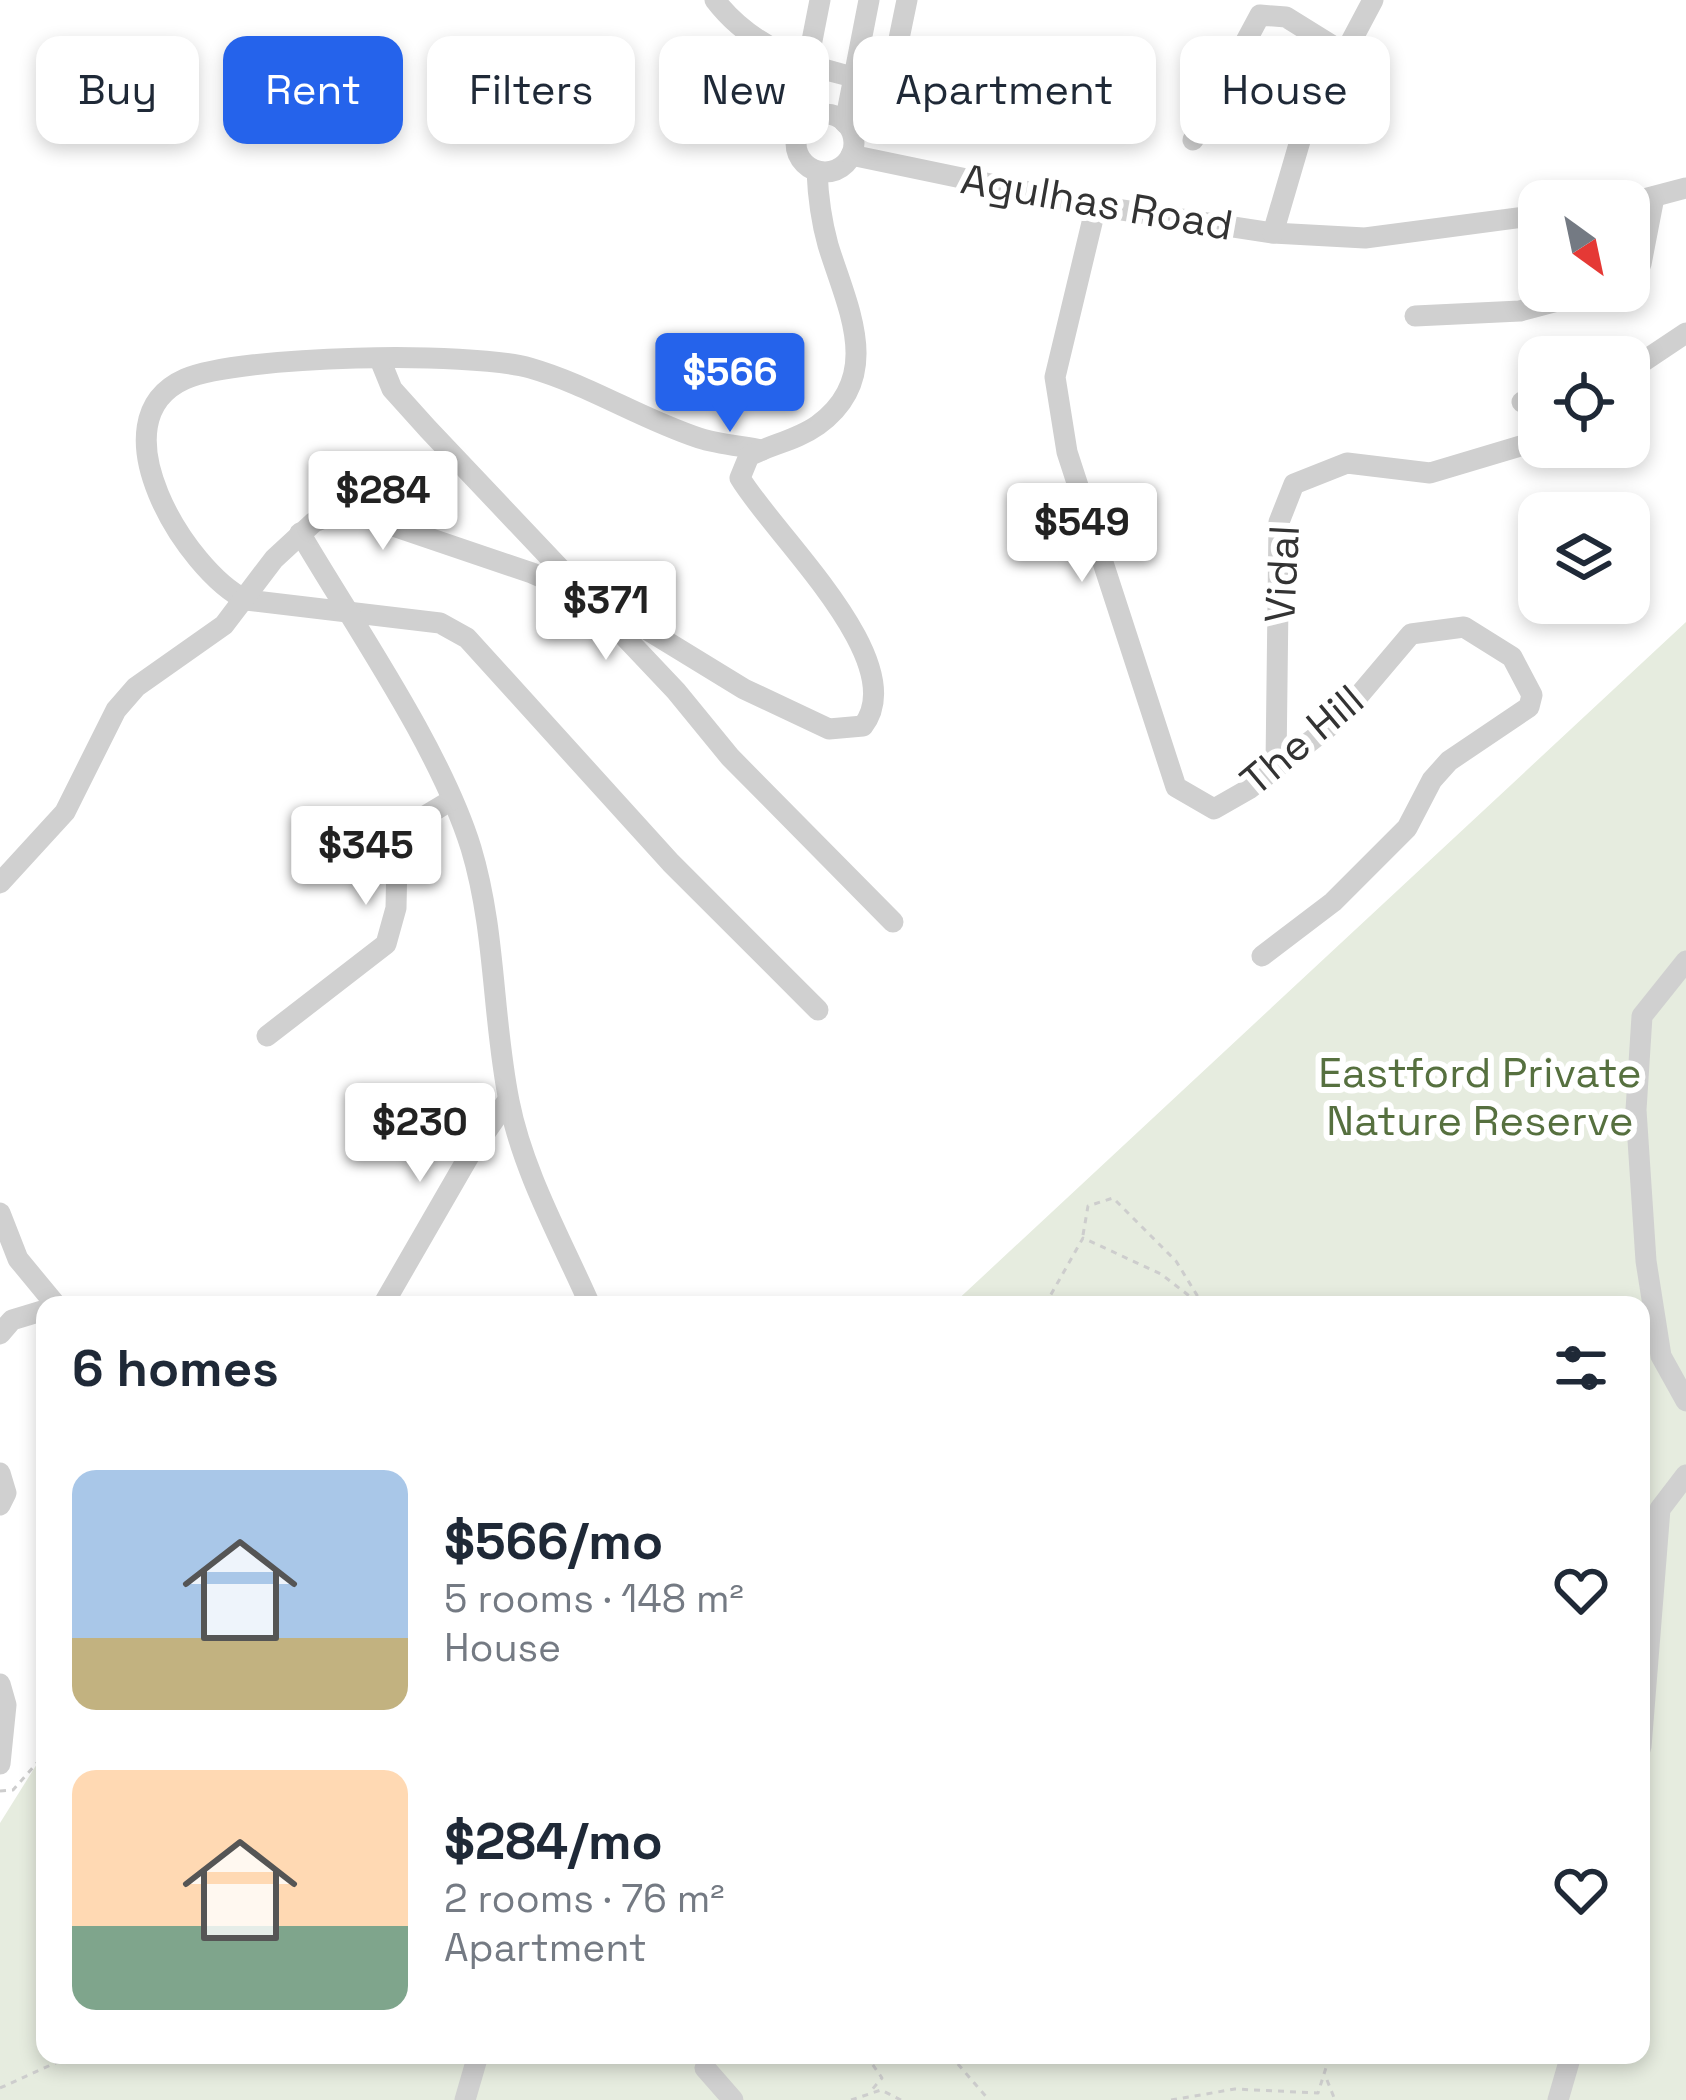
<!DOCTYPE html>
<html lang="en">
<head>
<meta charset="utf-8">
<style>
  :root { --surface:#fff; --page:#f6f6f7; --text:#1f2937; --muted:#747a83; --accent:#2563eb }
  body { margin:0; font-family:"Space Grotesk",sans-serif; background:var(--page); color:var(--text); height:100vh; display:flex; flex-direction:column; font-size:45px; white-space:nowrap }
  * { box-sizing:border-box; margin:0 }
  p { font-size:39px; color:var(--muted) }
  .icon { flex:none; width:66px; height:66px; fill:none; stroke:currentColor; stroke-width:2; stroke-linecap:round; stroke-linejoin:round }
  .map { position:relative; flex:1; overflow:hidden }
  .panel { position:absolute; left:36px; top:1296px; width:1614px; height:768px; display:flex; flex-direction:column; background:var(--surface); border-radius:24px; box-shadow:0 6px 18px #0003 }
  .panel>* { flex:none }
  .hud { position:absolute; left:36px; top:36px; width:1614px; height:108px; display:flex; gap:24px }
  .needle { width:78px; rotate:147deg }
  .controls { position:absolute; left:1518px; top:180px; display:grid; gap:24px }
  .controls a { display:grid; place-items:center; width:132px; height:132px; border-radius:24px; background:var(--surface); box-shadow:0 6px 18px #0003; font-size:60px }
  .price { position:absolute; translate:-50% -102px; padding:0 27px; border-radius:12px; background:#fff; color:#222; font-size:39px; line-height:78px; filter:drop-shadow(0 3px 6px #0008) }
  .price::after { content:''; position:absolute; left:50%; top:72px; width:36px; height:27px; margin-left:-18px; background:inherit; clip-path:polygon(0 0,100% 0,50% 100%) }
  .price.on { background:var(--accent); color:#fff }
  ul { padding:0; list-style:none }
  li { display:flex; align-items:center; gap:36px; height:300px; padding:0 36px }
  li span { display:grid; place-items:center; flex:none; width:336px; height:240px; border-radius:24px; color:#555 }
  li>.icon { margin-inline-start:auto }
  span .icon { width:144px; height:144px; fill:#fffc; stroke-width:1 }
  li b { font-size:51px }
  h2 { display:flex; justify-content:space-between; align-items:center; height:144px; padding:0 36px; font-size:51px }
  .tag { padding:0 42px; border-radius:24px; background:var(--surface); box-shadow:0 6px 18px #0003; font-size:42px; line-height:108px }
  .tag.on { background:var(--accent); color:#fff }
  .map>svg:first-child { display:block }
  .green { fill:#e6ecdf }
  .lines { fill:none; stroke-linecap:round; stroke-linejoin:round }
  .path { stroke:#cdcdcd; stroke-width:3; stroke-dasharray:6 6; stroke-linecap:butt }
  .minor { stroke:#d0d0d0; stroke-width:21 }
  .labels { text-anchor:middle; dominant-baseline:central; stroke-width:12; stroke-linejoin:round; paint-order:stroke }
  .street-label { font-size:42px; fill:#333; stroke:#fff }
  .park-label { font-size:42px; fill:#56703f; stroke:#fff }
</style>
</head>
<body>
<div class="map">
<svg width="1686" height="2100" viewBox="0 0 1686 2100">
  <rect width="100%" height="100%" fill="#fff"/>
  <path class="green" d="M1686,622V2100H0V1823L45,1751V2055H1641V1305H952Z"/>
  <g class="lines">
    <g class="path">
      <path d="M1083,1235L1088,1206L1113,1198L1176,1261L1203,1305"/>
      <path d="M1045,1305L1083,1238L1161,1274L1201,1305"/>
      <path d="M0,1791L13,1790L45,1754"/>
      <path d="M866,2055L882,2078L870,2092"/>
      <path d="M950,2055L989,2100"/>
      <path d="M1327,2080L1335,2100"/>
      <path d="M0,2088L73,2055"/>
      <path d="M851,2100L881,2090L901,2100"/>
      <path d="M1171,2100L1235,2089L1318,2093L1330,2055"/>
    </g>
    <g class="minor">
      <path d="M715,0C752,49 815,71 875,81L894,63L907,0"/>
      <circle cx="825" cy="143" r="29"/>
      <path d="M805,122L808,61L820,0"/>
      <path d="M845,123L869,0"/>
      <path d="M1193,140L1260,15L1286,17L1344,53"/>
      <path d="M851,155L1096,206L1273,233L1365,238L1539,215"/>
      <path d="M1629,203L1686,188"/>
      <path d="M1096,206L1055,377L1067,452L1176,787L1214,809L1249,789L1339,719L1411,634L1464,627L1512,657L1532,695L1529,707L1449,761L1432,780L1407,828L1333,902L1262,956"/>
      <path d="M1273,233L1302,134L1373,0"/>
      <path d="M1629,273L1641,264L1654,197"/>
      <path d="M1415,316L1520,311L1595,291"/>
      <path d="M381,362L392,389L428,429L676,691L730,757L893,922"/>
      <path d="M1629,371L1686,333"/>
      <path d="M1522,402L1539,400"/>
      <path d="M762,450C741,446 718,444 699,438C641,419 589,385 530,368C470,351 241,355 185,379C93,420 186,571 246,600L440,623L467,638L671,863L818,1010"/>
      <path d="M300,533C354,625 440,748 471,848C496,931 492,1016 509,1101C523,1172 561,1239 590,1305"/>
      <path d="M1276,764L1279,522L1294,484L1347,463L1430,473L1527,444"/>
      <path d="M0,883L65,812L116,710L136,687L224,625L274,559L314,522L337,513L361,515L532,573L610,607L744,689L829,729L863,726C913,662 773,534 740,478L749,456C772,444 797,440 818,425C885,376 847,307 828,245C821,220 818,196 817,171"/>
      <path d="M1686,961L1642,1016L1636,1110L1646,1261L1661,1356L1686,1401"/>
      <path d="M267,1036L386,944L396,908L397,859L410,825L450,801"/>
      <path d="M0,1213L18,1259L56,1305"/>
      <path d="M383,1305L469,1156L508,1100"/>
      <path d="M0,1334L12,1320L45,1310"/>
      <path d="M0,1473L6,1493L0,1505"/>
      <path d="M0,1684L6,1705L0,1764"/>
      <path d="M1641,1747L1660,1509L1686,1475"/>
      <path d="M705,2068L733,2100"/>
      <path d="M465,2100L478,2055"/>
      <path d="M1558,2100L1571,2055"/>
    </g>
  </g>
  <g class="labels">
    <g class="street-label">
      <text transform="translate(1097 202) rotate(10)">Agulhas Road</text>
      <text transform="translate(1282 574) rotate(-87)">Vidal</text>
      <text transform="translate(1302 740) rotate(-40)">The Hill</text>
    </g>
    <g class="park-label">
      <text x="1480" y="1072">Eastford Private<tspan x="1480" dy="48">Nature Reserve</tspan></text>
    </g>
  </g>
</svg>
<div class="controls">
<a><svg class="needle" viewBox="-14 -14 28 28"><path d="M0-13l5 13h-10z" fill="#e53935"/><path d="M0 13l5-13h-10z" fill="#747a83"/></svg></a>
<a><svg class="icon" aria-label="locate" viewBox="0 0 24 24"><circle cx="12" cy="12" r="6"/><path d="M12 2v4M12 18v4M2 12h4M18 12h4"/></svg></a>
<a><svg class="icon" aria-label="layers" viewBox="0 0 24 24"><path d="M12 4l9 5-9 5-9-5zM3 14l9 5 9-5"/></svg></a>
</div>
<b class="price on" style="left:730px;top:435px">$566</b>
<b class="price" style="left:383px;top:553px">$284</b>
<b class="price" style="left:1082px;top:585px">$549</b>
<b class="price" style="left:606px;top:663px">$371</b>
<b class="price" style="left:366px;top:908px">$345</b>
<b class="price" style="left:420px;top:1185px">$230</b>
<div class="hud">
<a class="tag">Buy</a>
<a class="tag on">Rent</a>
<a class="tag">Filters</a>
<a class="tag">New</a>
<a class="tag">Apartment</a>
<a class="tag">House</a>
</div>
<section class="panel">
<h2>6 homes<svg class="icon" aria-label="filters" viewBox="0 0 24 24"><path d="M4 7h16M4 17h16"/><circle cx="9" cy="7" r="2"/><circle cx="15" cy="17" r="2"/></svg></h2>
<ul>
<li><span style="background:linear-gradient(#a9c7e8 70%,#c2b280 0)"><svg class="icon" aria-label="home" viewBox="0 0 24 24"><path d="M3 11l9-7 9 7M6 9v11h12V9"/></svg></span><div><b>$566/mo</b><p>5 rooms · 148 m²</p><p>House</p></div><svg class="icon" aria-label="heart" viewBox="0 0 24 24"><path d="M12 20l-8-8c-3-5 5-10 8-4 3-6 11-1 8 4z"/></svg></li>
<li><span style="background:linear-gradient(#ffd9b3 65%,#7fa58c 0)"><svg class="icon" aria-label="home" viewBox="0 0 24 24"><path d="M3 11l9-7 9 7M6 9v11h12V9"/></svg></span><div><b>$284/mo</b><p>2 rooms · 76 m²</p><p>Apartment</p></div><svg class="icon" aria-label="heart" viewBox="0 0 24 24"><path d="M12 20l-8-8c-3-5 5-10 8-4 3-6 11-1 8 4z"/></svg></li>
</ul>
</section>
</div>
</body>
</html>
